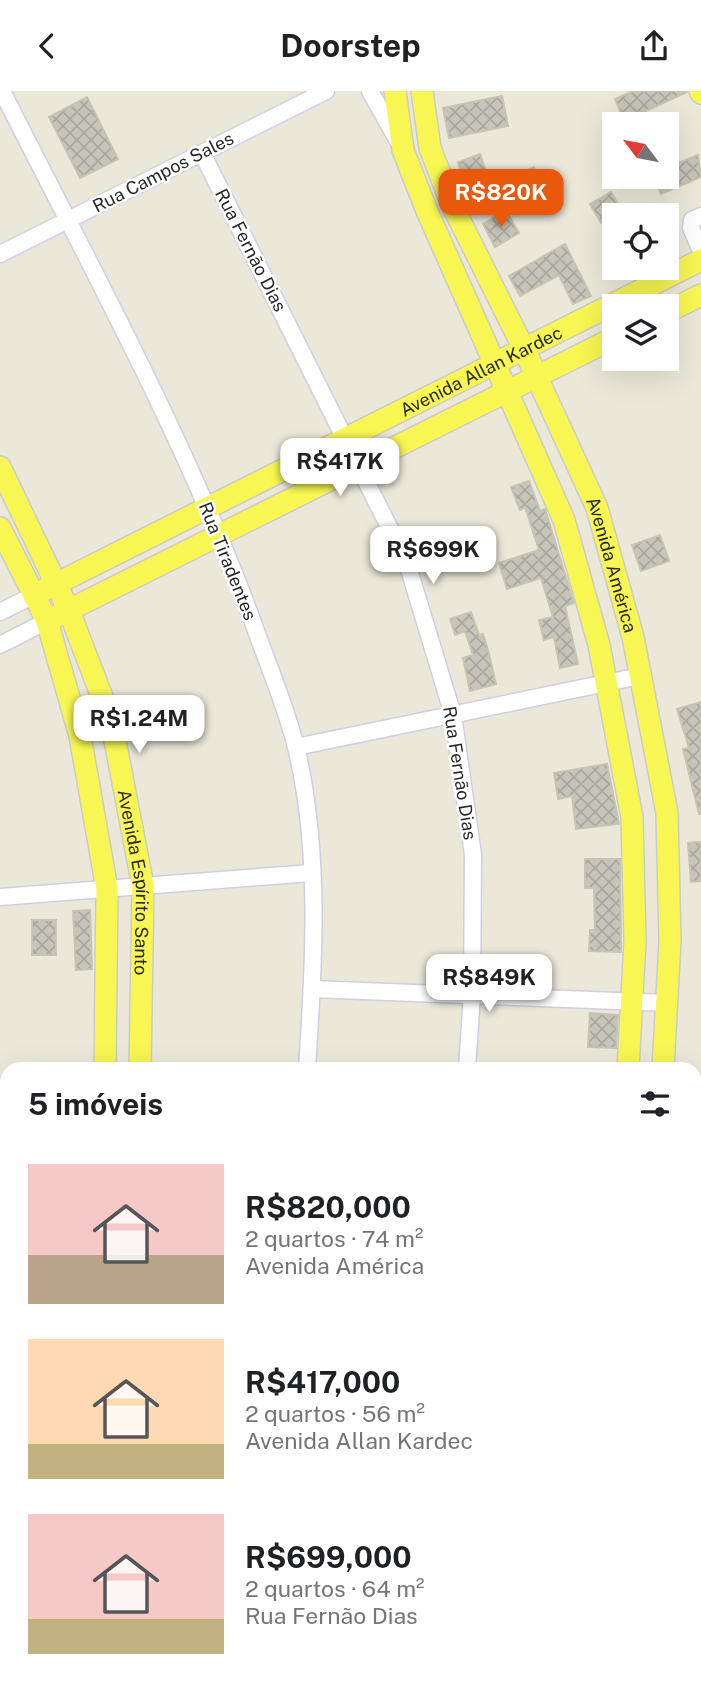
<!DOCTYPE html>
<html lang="pt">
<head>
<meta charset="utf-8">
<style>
  :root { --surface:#fff; --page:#f6f6f6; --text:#202124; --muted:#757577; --accent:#ea580c }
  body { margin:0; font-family:"Public Sans",sans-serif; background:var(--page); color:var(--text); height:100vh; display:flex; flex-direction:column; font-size:26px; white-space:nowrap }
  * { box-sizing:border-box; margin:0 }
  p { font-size:23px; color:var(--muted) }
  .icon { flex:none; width:38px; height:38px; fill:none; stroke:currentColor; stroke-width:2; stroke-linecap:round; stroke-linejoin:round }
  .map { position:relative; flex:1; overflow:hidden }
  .side { position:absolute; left:0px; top:971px; width:702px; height:625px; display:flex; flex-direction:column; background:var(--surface); border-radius:21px 21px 0 0; box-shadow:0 7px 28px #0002 }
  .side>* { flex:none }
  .needle { width:46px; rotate:302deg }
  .buttons { position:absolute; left:602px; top:21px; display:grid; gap:14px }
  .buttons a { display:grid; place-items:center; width:77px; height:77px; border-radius:0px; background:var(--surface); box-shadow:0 7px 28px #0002; font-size:35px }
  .price { position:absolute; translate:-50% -60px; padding:0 16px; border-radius:14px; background:#fff; color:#222; font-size:23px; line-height:46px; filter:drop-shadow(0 2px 4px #0008) }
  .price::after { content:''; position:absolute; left:50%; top:42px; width:21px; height:16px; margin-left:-10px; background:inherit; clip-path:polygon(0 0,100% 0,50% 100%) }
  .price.selected { background:var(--accent); color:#fff }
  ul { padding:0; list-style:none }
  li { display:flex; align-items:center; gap:21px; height:175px; padding:0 28px }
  li span { display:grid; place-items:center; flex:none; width:196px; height:140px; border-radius:0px; color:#555 }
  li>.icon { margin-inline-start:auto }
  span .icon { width:84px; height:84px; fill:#fffc; stroke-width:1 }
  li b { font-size:30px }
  h2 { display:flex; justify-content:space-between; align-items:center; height:84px; padding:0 28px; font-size:30px }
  header { display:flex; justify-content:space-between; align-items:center; height:91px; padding:0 28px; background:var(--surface); font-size:32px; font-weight:700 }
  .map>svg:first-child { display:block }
  .building { fill:url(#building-cross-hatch); stroke:#c7c4b3; stroke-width:2 }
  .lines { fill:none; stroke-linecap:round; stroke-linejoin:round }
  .minor-casing { stroke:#cfcee2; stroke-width:19 }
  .major-casing { stroke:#cbcbcb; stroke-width:24 }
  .minor { stroke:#fff; stroke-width:16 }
  .major { stroke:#f7f653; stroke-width:21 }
  .labels { text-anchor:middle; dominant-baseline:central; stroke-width:5; stroke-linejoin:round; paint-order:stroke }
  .street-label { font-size:18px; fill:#282828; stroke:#fff }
</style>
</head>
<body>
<header><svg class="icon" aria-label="back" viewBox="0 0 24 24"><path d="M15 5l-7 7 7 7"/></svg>Doorstep<svg class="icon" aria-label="share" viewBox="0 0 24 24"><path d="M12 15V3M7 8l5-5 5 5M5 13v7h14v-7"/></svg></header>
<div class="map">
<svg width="701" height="1595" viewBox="0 0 701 1595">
  <defs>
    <pattern id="building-cross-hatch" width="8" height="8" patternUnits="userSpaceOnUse" patternTransform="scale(1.75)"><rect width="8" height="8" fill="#c7c4b9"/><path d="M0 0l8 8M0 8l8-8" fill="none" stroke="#aba89f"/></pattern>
  </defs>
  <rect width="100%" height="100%" fill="#ece8d9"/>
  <g class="building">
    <path d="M633,0H687V1L624,30L615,8Z"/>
    <path d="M502,5L508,35L449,47L443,17Z"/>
    <path d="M87,6L118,68L80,87L49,26Z"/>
    <path d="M480,63L491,95L469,103L458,71Z"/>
    <path d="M698,64L701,86L661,103L654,86H667V77Z"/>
    <path d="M534,76L544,97L522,108L512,86Z"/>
    <path d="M611,101L622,120L601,132L590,113Z"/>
    <path d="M506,120L519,142L495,156L483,133Z"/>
    <path d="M565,153L591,205L573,213L559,184L520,205L509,185Z"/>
    <path d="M529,390L540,420L545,418L574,512L565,515L578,573L560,577L554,546L544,549L539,529L553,526L541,487L507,498L499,472L539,459L525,416L520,419L511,396Z"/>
    <path d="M660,444L669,470L641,480L632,454Z"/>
    <path d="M471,521L479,544L483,543L488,559L496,593L470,600L463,567L473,564L465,540L455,544L450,528Z"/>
    <path d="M701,611V723H699L683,658L689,657L677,618Z"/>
    <path d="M607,673L619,733L576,738L572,705L558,708L554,682Z"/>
    <path d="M701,751V790L691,791L688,752Z"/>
    <path d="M585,768H620L621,861L589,860L590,839H595L594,797H585Z"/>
    <path d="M90,819L92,878L76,879L73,820Z"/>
    <rect x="32" y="829" width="24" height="35"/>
    <path d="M590,922L618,924L616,957L588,956Z"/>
  </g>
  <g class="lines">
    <g class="minor-casing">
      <g id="minor">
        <path d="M2,0C89,173 184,345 251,526C266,569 285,612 296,656C321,760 314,873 307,978"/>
        <path d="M370,0L398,50"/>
        <path d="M202,62L407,472L453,624L473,764L472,904L467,978"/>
        <path d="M701,125L692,129L691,137L701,160"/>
        <path d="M0,163L326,0"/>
        <path d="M0,521L34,504"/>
        <path d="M0,554L47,530"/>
        <path d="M296,656L640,585"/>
        <path d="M0,806L311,782"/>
        <path d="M312,898L668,912"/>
        <path d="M695,1043H701"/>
        <path d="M695,1059H701"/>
        <path d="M0,1064L7,1066"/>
        <path d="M695,1244H701"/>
        <path d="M695,1536L701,1537"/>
        <path d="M304,1595L306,1589"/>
      </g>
    </g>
    <g class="major-casing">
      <g id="major">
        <path d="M395,0L403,59L427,120L564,429L599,554L632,726L635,850L628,978"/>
        <path id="s1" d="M422,0L430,57L452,114L524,258L597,417L633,546L667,722L670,850L663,978"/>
        <path d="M700,0L701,2"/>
        <path d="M667,221L701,204"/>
        <path id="s2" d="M0,376L69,520L111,629L143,795L140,978"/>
        <path d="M0,437L47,530L80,645L107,798L105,978"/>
        <path id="s3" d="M34,504L701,169"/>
        <path d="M47,530L614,247"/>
        <path d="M0,1084L7,1081"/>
        <path d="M119,1595L124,1589"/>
        <path d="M473,1595L474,1589"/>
        <path d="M511,1595L513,1589"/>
      </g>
    </g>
    <use href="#minor" class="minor"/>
    <use href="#major" class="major"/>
  </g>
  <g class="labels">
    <g class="street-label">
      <text transform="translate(163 81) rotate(-27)">Rua Campos Sales</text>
      <text transform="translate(251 159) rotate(63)">Rua Fernão Dias</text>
      <text stroke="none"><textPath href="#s3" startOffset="500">Avenida Allan Kardec</textPath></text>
      <text transform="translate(228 470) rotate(68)">Rua Tiradentes</text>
      <text stroke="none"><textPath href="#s1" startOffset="513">Avenida América</textPath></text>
      <text transform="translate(460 682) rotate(81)">Rua Fernão Dias</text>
      <text stroke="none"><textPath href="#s2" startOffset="441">Avenida Espírito Santo</textPath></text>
    </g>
  </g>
</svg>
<div class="buttons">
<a><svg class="needle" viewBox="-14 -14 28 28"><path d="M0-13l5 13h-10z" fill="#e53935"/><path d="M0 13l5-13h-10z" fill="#757577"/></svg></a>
<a><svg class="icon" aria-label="locate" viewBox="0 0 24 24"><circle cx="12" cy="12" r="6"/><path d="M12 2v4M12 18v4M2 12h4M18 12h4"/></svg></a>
<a><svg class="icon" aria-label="layers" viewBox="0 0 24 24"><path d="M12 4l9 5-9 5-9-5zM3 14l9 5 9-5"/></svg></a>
</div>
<b class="price selected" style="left:501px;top:138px">R$820K</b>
<b class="price" style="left:340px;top:407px">R$417K</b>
<b class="price" style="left:433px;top:495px">R$699K</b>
<b class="price" style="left:139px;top:664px">R$1.24M</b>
<b class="price" style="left:489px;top:923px">R$849K</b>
<section class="side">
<h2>5 imóveis<svg class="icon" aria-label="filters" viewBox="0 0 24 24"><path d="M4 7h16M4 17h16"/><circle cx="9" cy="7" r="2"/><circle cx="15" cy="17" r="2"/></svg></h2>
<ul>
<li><span style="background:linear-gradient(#f6c9c9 65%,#b9a48a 0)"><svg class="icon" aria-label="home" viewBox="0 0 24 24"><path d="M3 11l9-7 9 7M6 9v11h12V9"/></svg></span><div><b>R$820,000</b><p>2 quartos · 74 m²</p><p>Avenida América</p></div></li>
<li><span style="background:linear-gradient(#ffd9b3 75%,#c2b280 0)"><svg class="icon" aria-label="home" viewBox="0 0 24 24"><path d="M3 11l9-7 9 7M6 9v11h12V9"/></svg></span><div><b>R$417,000</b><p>2 quartos · 56 m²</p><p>Avenida Allan Kardec</p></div></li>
<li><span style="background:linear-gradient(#f6c9c9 75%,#c2b280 0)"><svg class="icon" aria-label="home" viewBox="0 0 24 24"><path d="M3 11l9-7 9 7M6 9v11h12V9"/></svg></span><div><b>R$699,000</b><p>2 quartos · 64 m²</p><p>Rua Fernão Dias</p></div></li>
</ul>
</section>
</div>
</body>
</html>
